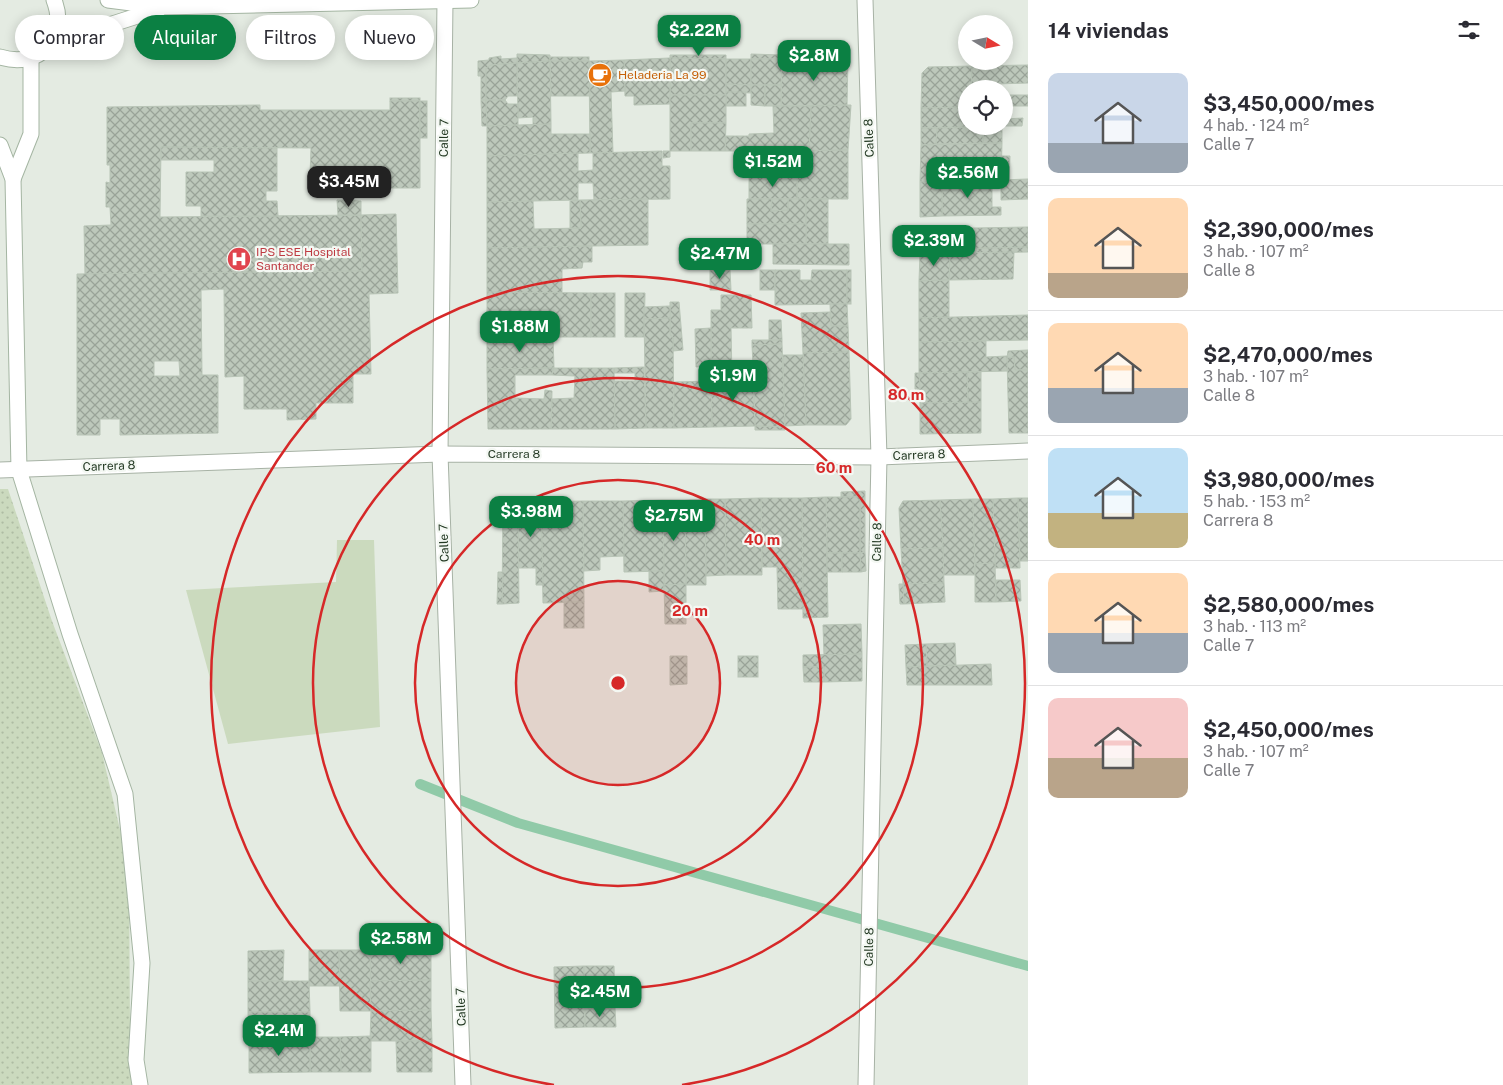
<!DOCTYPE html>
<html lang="es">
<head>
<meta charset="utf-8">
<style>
  :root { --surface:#fff; --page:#f2f2f3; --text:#2b2b33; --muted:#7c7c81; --line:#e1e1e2; --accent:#0b8043 }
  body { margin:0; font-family:"Public Sans",sans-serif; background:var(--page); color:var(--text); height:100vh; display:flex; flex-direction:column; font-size:19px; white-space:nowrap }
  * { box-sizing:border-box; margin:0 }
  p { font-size:16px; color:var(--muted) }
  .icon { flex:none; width:28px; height:28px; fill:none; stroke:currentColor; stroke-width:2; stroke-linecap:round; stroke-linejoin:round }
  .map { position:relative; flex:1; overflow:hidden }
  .drawer { display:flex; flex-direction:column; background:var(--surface); width:475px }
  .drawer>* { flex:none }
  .top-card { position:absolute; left:15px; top:15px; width:475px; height:45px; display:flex; gap:10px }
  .needle { width:32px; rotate:100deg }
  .fabs { position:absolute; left:958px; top:15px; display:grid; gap:10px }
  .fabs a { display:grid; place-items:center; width:55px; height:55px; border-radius:50%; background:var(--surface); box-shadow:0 2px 12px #0003; font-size:25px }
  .price { position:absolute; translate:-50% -42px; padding:0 11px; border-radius:10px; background:var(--accent); color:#fff; font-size:16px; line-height:32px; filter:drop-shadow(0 1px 2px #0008) }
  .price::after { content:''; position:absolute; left:50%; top:30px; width:15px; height:11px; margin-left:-8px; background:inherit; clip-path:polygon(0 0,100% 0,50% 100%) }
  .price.active { background:#222; color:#fff }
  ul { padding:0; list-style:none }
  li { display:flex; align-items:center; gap:15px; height:125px; padding:0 20px }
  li+li { border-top:1px solid var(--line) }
  li span { display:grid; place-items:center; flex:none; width:140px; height:100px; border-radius:10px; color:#555 }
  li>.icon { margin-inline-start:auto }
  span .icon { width:60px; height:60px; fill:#fffc; stroke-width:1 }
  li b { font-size:21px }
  h2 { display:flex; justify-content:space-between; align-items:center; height:60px; padding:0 20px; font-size:21px }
  .tag { padding:0 18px; border-radius:22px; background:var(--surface); box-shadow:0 2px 12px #0003; font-size:18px; line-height:45px }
  .tag.active { background:var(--accent); color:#fff }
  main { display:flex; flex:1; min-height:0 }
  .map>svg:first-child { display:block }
  .grass { fill:url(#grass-dots) }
  .pitch { fill:#cbdabe }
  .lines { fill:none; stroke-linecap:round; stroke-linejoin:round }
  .stream { stroke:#90caa8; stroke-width:10 }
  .building { fill:url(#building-cross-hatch); stroke:#b8c4b6; fill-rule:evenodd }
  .street-casing { stroke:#a7b2a5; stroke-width:17 }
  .secondary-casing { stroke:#a4b5a2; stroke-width:17 }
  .street { stroke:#fff; stroke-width:15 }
  .secondary { stroke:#fff; stroke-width:15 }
  .ring { fill:none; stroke:#d62828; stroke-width:2.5 }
  .labels { text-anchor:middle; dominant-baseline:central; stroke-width:4.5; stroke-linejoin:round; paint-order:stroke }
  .food-label { font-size:12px; fill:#c56008; stroke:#f4f8f3; text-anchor:start }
  .street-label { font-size:12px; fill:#243a24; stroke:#f4f8f3 }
  .health-label { font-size:12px; fill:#be3a42; stroke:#f4f8f3; text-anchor:start }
  .centre { fill:#d62828; stroke:#f4f8f3; stroke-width:2.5 }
  .ring-label { font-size:15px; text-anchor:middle; font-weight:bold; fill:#d62828; stroke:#f4f8f3; stroke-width:4.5; stroke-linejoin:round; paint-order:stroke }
</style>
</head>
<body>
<main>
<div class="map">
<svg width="1028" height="1085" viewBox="0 0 1028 1085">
  <defs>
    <pattern id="grass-dots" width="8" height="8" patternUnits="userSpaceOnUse" patternTransform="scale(1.25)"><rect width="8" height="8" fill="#cbdabe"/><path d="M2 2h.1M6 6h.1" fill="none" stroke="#aebca3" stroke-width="1.8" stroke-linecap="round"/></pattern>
    <pattern id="building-cross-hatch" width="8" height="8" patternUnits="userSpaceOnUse" patternTransform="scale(1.25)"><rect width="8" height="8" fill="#bdc8bb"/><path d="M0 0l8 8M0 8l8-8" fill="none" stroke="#99a398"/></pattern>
  </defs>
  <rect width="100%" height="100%" fill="#e4ebe2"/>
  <path class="grass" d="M0,489H8L52,621L102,753L129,868L130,1026L132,1085H0Z"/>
  <path class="pitch" d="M337,540H374L380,727L228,744L186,590L336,582Z"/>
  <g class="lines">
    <path class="stream" d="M420,784L518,823L1028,966"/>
  </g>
  <g class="building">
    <path d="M517,54L550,55V61L517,63Z"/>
    <path d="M751,54L781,55L782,59H751Z"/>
    <path d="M670,55H726V59L670,58Z"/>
    <path d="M501,56V59L517,58V63L491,65L486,68V100H481V76H478V61L489,60V58Z"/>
    <rect x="550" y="57" width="39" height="4"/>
    <path d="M670,58L726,59V95H670Z"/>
    <path d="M670,58V104L634,105V96H625L624,60Z"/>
    <path d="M726,59H751V85L726,84Z"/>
    <path d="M751,59H782L781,85H751Z"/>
    <path d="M782,59L848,60L847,105L781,106Z"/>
    <path d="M624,60L625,91L611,92L613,153H590L589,61Z"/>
    <path d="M550,61H589L590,96H551Z"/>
    <path d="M550,61L551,124L533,125V117L518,118L517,63Z"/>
    <path d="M517,63V96H508L505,100H486V68L491,65Z"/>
    <path d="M1028,65V83L996,84V89H971L972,66Z"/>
    <path d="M972,66L971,89H966V107L921,108L922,73L928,67Z"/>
    <path d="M726,84L751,85V93L726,92Z"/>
    <path d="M751,85H765V106L751,105Z"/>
    <rect x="765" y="85" width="16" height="21"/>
    <rect x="726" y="92" width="20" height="14"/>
    <path d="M670,95H726V123H691V151H670Z"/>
    <rect x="1010" y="95" width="18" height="11"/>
    <rect x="390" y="98" width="30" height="3"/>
    <path d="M481,100H486L487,126H482Z"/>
    <path d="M486,100H505L508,104H518V125L487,126Z"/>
    <path d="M390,101H420V188H326V175H310L311,148L161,147L160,217L361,215L362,271L85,274L84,226L111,225L110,207H106V182L110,183V165H107V107L260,105V110H390Z"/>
    <rect x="420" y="101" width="7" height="37"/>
    <path d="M851,105L848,150L809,151L811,106Z"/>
    <path d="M773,106H811L809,151H725L726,136H749V134L774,133Z"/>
    <path d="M966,107V126H1000L921,128V108Z"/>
    <path d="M1023,118L1022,126H1004V119Z"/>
    <path d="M691,123H726L725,151H691Z"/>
    <path d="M551,124V134H590V153L487,156V126Z"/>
    <path d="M1002,126V143H983V127Z"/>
    <path d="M983,127V143L936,144L937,128Z"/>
    <path d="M921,128H937L936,144L921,145Z"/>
    <path d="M1002,143L1001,180L920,182L921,145Z"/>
    <path d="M161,147L277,148V191H266V201H277L278,216H201V206H186V172H214V160H161Z"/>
    <path d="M848,150V199H797V151Z"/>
    <path d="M662,151V166H670V199L594,200L593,183H578V200L487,202V156L578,153V171L593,170V153Z"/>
    <path d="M663,151H670V157L663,158Z"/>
    <path d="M749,151H797V176L749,177Z"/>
    <path d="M1001,156H1010L1009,180H1001Z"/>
    <path d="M797,176V199H749V177Z"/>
    <path d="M1028,179V199L1001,200V180Z"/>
    <path d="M992,180V207H1001V215L942,216V181Z"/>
    <path d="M942,181V216L920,217V182Z"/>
    <path d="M648,199V245L487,248V202L533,201L534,229L581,228L580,200Z"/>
    <path d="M747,199H772L771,211L788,210V199H806V224H747Z"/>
    <path d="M772,199H788V210L771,211Z"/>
    <rect x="806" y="199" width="22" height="45"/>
    <path d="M337,200L361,201V215H338Z"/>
    <path d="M580,200L581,228H570V201Z"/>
    <path d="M396,214L398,293L369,294L371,374H353V403H316V419L287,420V409H244V376L225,377L224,289L201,290L202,375H218V433L120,435V419H100V435H77V274L362,271L361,215ZM154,361H179L180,376H154Z"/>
    <rect x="747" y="224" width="59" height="20"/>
    <path d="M1028,227V247L919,250L920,229Z"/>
    <path d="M710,244H751V269L710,270Z"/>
    <path d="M773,244H849V265L773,264Z"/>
    <path d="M592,246V262H583L582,268L562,269V293L487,292V248Z"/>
    <path d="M1028,247V252L920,254L919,250Z"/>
    <path d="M1014,252L1013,279L949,280L950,253Z"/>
    <path d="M950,253L949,280L919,281L920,254Z"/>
    <path d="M710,270H730L731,290H710Z"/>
    <rect x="760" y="270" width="15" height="20"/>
    <path d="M775,270H800V280H811L812,270H847V304L775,305Z"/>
    <rect x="847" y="270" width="4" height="34"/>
    <path d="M949,280V317L919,318V281Z"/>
    <path d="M487,292L591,293V337H487Z"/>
    <rect x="591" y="293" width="24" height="44"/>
    <path d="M625,293H645L644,337H625Z"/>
    <path d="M721,295H751L752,328H731L732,378H711V310H721Z"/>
    <path d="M670,302H679L683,350L673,351V337L670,335Z"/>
    <path d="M830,304H847L848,326H831Z"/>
    <path d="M670,306V318L644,319V307Z"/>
    <path d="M830,312L831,326H848L849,352L803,353L801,313Z"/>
    <path d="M1028,315V340L919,342V318Z"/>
    <path d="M670,318V335L673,337L674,428H646L644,319Z"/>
    <path d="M769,320H781L782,340H769Z"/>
    <path d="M711,328V366L696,367L695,329Z"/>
    <path d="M487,337H553L554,368L487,369Z"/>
    <path d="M752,340H782V344L752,345Z"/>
    <path d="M986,341V357L1007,356L1008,371L919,373V342Z"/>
    <path d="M782,344L785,427L755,426L754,392L765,391V383L754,384L752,345Z"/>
    <path d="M1028,350V370H1015L1014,357L1007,358L1008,351Z"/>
    <path d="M849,352L851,419L846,425H806L803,353Z"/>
    <path d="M783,355H803L806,425L785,426Z"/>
    <path d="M1014,357L1015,370H1028V433H1009L1007,358Z"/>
    <path d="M644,367L646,428L615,429L614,381H635V373H614V368Z"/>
    <path d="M553,368H614L615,429H551L552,399L574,398L575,376L552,375Z"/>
    <path d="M553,368L552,375H515V398L544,399L545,390L552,391L551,429H488L487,369Z"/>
    <path d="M967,372H981V402L968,403Z"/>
    <path d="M967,372L968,403H920L919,373Z"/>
    <path d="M915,373H919L920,389H915Z"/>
    <path d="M711,378H753L755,426L712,427Z"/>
    <path d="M711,381L712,427L674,428V382Z"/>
    <path d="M981,402V433L920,434V403Z"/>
    <path d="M755,426L785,427V430H755Z"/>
    <path d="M865,491V552L860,553V497H841V492Z"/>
    <path d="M826,497H860V553H827Z"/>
    <path d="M826,497L828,617L803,618L802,498Z"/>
    <path d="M761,498H802L803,609H778L777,567H762Z"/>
    <path d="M761,498L762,575H726L725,499Z"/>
    <path d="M1018,498L1020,568H995L993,499Z"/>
    <path d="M1018,498H1028V561H1020Z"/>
    <path d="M705,499H725L726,575L706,576Z"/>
    <path d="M705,499L706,585H686L685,500Z"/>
    <path d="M973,499L975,575H944L940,500Z"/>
    <path d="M973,499H993L995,563L975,564Z"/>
    <path d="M663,500H685L686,584L664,585Z"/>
    <path d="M663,500L664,571L624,572L623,501Z"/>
    <path d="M940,500L943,548L901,549L899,508L903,501Z"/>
    <path d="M583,501H623L624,556L600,557V570L584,571Z"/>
    <path d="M583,501L584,602L543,603L541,502Z"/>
    <path d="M541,502L543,585H536V568H518V503Z"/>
    <path d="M506,503H518L519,603L502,604L503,507Z"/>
    <path d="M943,548L944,583L903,584L901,549Z"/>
    <path d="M865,552L866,571L861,572L860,553Z"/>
    <rect x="827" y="553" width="15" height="19"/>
    <path d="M842,553H860L861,572H842Z"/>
    <path d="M995,563L996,602H975V564Z"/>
    <path d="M649,571H664V591L649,592Z"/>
    <path d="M498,572H503L502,604H497Z"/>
    <path d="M996,580H1020L1021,601L996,602Z"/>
    <path d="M944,583L945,602L904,604L903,584Z"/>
    <path d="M686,584V624H665L664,585Z"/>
    <path d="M899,584H903L904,604H900Z"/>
    <rect x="564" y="602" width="20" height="26"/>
    <path d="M861,624L862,654L824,655L823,625Z"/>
    <path d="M955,643L956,665L927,666L926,644Z"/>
    <path d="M926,644L927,666L906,667L905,645Z"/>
    <path d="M862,654V681L824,682V667H803V655Z"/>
    <path d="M670,656H687V684L670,685Z"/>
    <rect x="738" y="656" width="20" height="21"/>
    <path d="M991,664L992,685H907L906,667Z"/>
    <path d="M803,667H824V682H804Z"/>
    <path d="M431,949V980L370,981V950Z"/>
    <path d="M284,950L283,981H248V951Z"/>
    <path d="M309,950H339L340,986H309Z"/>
    <path d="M339,950H370L371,1011H340Z"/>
    <path d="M584,966L585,1027L555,1028L554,967Z"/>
    <path d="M584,966H614L615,1009H585Z"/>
    <path d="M431,980V1010L371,1011L370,981Z"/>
    <path d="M248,981H309L310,1012H248Z"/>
    <path d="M585,1009H615L616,1027H585Z"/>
    <path d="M431,1010L432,1041H370L371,1011Z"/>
    <path d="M248,1012H310V1042H249Z"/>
    <path d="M371,1036V1072H341L340,1037Z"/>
    <path d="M310,1037H340L341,1072H310Z"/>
    <path d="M396,1041H432V1072H397Z"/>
    <path d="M249,1042H310V1072L249,1073Z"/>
  </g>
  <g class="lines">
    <g class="street-casing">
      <g id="street">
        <path d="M445,0L440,454L463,1085"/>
        <path d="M865,0L879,457L866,1085"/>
        <path d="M0,470L440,454L879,457L1028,451"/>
      </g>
    </g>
    <g class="secondary-casing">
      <g id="secondary">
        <path d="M108,0L163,7L471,0"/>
        <path d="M50,44L159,9"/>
        <path d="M0,57C39,69 69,39 54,0"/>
        <path d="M0,145L13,179L19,470L70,634L125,794L142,963L136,1060L140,1085"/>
        <path d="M13,179L31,134V59"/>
      </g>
    </g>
    <use href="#street" class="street"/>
    <use href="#secondary" class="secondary"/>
  </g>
  <circle cx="618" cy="683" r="102" fill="#d62828" fill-opacity=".12"/>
  <g class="ring">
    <circle cx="618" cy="683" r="102"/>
    <circle cx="618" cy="683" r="203"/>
    <circle cx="618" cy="683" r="305"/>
    <path d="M554 1085A407 407 0 1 1 682 1085"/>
  </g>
  <defs>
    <g id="cafe-disc" transform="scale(1.25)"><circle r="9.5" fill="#e8710a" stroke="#f4f8f3"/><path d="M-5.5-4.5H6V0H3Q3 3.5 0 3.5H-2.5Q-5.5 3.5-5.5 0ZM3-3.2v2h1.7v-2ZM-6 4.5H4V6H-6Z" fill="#fff"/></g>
    <g id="hospital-disc" transform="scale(1.25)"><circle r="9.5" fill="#e0444e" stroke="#f4f8f3"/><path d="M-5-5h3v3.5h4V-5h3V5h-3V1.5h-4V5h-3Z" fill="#fff"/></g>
  </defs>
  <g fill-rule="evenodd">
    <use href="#cafe-disc" x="600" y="75"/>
    <use href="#hospital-disc" x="239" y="259"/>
  </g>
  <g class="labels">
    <g class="food-label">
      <text x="618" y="75">Heladeria La 99</text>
    </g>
    <g class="street-label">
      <text transform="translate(444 138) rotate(-89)">Calle 7</text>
      <text transform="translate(869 138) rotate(-92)">Calle 8</text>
      <text x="514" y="454">Carrera 8</text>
      <text transform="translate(919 455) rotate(-2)">Carrera 8</text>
      <text transform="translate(109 466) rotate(-2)">Carrera 8</text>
      <text transform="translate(877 542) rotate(-89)">Calle 8</text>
      <text transform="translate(444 543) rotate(-92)">Calle 7</text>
      <text transform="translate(869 947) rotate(-89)">Calle 8</text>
      <text transform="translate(461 1007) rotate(-92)">Calle 7</text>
    </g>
    <g class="health-label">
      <text x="256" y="252">IPS ESE Hospital<tspan x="256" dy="14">Santander</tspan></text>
    </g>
  </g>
  <circle cx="618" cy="683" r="8" class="centre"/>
  <g class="ring-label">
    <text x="906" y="400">80 m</text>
    <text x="834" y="473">60 m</text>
    <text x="762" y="545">40 m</text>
    <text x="690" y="616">20 m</text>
  </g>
</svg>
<div class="fabs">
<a><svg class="needle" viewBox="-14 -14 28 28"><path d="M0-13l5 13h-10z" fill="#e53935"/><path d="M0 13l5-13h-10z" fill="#7c7c81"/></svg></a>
<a><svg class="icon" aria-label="locate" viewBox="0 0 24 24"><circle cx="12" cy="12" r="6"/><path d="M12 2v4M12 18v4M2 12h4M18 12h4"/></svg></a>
</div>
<b class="price" style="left:699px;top:57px">$2.22M</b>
<b class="price" style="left:814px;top:82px">$2.8M</b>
<b class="price" style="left:773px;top:188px">$1.52M</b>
<b class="price" style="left:968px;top:199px">$2.56M</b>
<b class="price active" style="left:349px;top:208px">$3.45M</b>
<b class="price" style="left:934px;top:267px">$2.39M</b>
<b class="price" style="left:720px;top:280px">$2.47M</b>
<b class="price" style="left:520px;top:353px">$1.88M</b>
<b class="price" style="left:733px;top:402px">$1.9M</b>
<b class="price" style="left:531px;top:538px">$3.98M</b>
<b class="price" style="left:674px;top:542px">$2.75M</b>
<b class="price" style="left:401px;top:965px">$2.58M</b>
<b class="price" style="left:600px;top:1018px">$2.45M</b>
<b class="price" style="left:279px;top:1057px">$2.4M</b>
<div class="top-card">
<a class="tag">Comprar</a>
<a class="tag active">Alquilar</a>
<a class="tag">Filtros</a>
<a class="tag">Nuevo</a>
</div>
</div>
<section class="drawer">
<h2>14 viviendas<svg class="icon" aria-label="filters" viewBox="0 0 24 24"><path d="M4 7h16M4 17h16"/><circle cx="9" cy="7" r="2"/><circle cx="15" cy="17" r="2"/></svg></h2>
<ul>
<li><span style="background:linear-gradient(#c9d6e8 70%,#9aa5b1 0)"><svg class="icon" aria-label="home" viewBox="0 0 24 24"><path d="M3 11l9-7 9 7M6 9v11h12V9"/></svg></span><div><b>$3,450,000/mes</b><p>4 hab. · 124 m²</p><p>Calle 7</p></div></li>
<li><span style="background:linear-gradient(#ffd9b3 75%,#b9a48a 0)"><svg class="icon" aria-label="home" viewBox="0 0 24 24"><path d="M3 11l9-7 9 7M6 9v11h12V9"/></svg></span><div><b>$2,390,000/mes</b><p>3 hab. · 107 m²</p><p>Calle 8</p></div></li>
<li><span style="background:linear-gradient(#ffd9b3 65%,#9aa5b1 0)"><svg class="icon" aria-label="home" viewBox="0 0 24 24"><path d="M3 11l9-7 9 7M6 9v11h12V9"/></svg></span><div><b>$2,470,000/mes</b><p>3 hab. · 107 m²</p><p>Calle 8</p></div></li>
<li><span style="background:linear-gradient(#bfe0f5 65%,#c2b280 0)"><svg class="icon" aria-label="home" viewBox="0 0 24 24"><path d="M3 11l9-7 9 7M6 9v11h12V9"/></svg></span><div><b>$3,980,000/mes</b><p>5 hab. · 153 m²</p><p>Carrera 8</p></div></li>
<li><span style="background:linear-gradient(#ffd9b3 60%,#9aa5b1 0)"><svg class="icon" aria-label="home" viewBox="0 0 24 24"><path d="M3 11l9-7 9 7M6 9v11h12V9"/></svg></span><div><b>$2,580,000/mes</b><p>3 hab. · 113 m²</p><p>Calle 7</p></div></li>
<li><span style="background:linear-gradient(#f6c9c9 60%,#b9a48a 0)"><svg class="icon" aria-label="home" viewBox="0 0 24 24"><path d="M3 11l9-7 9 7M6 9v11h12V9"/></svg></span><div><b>$2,450,000/mes</b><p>3 hab. · 107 m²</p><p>Calle 7</p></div></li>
</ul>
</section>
</main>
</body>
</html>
